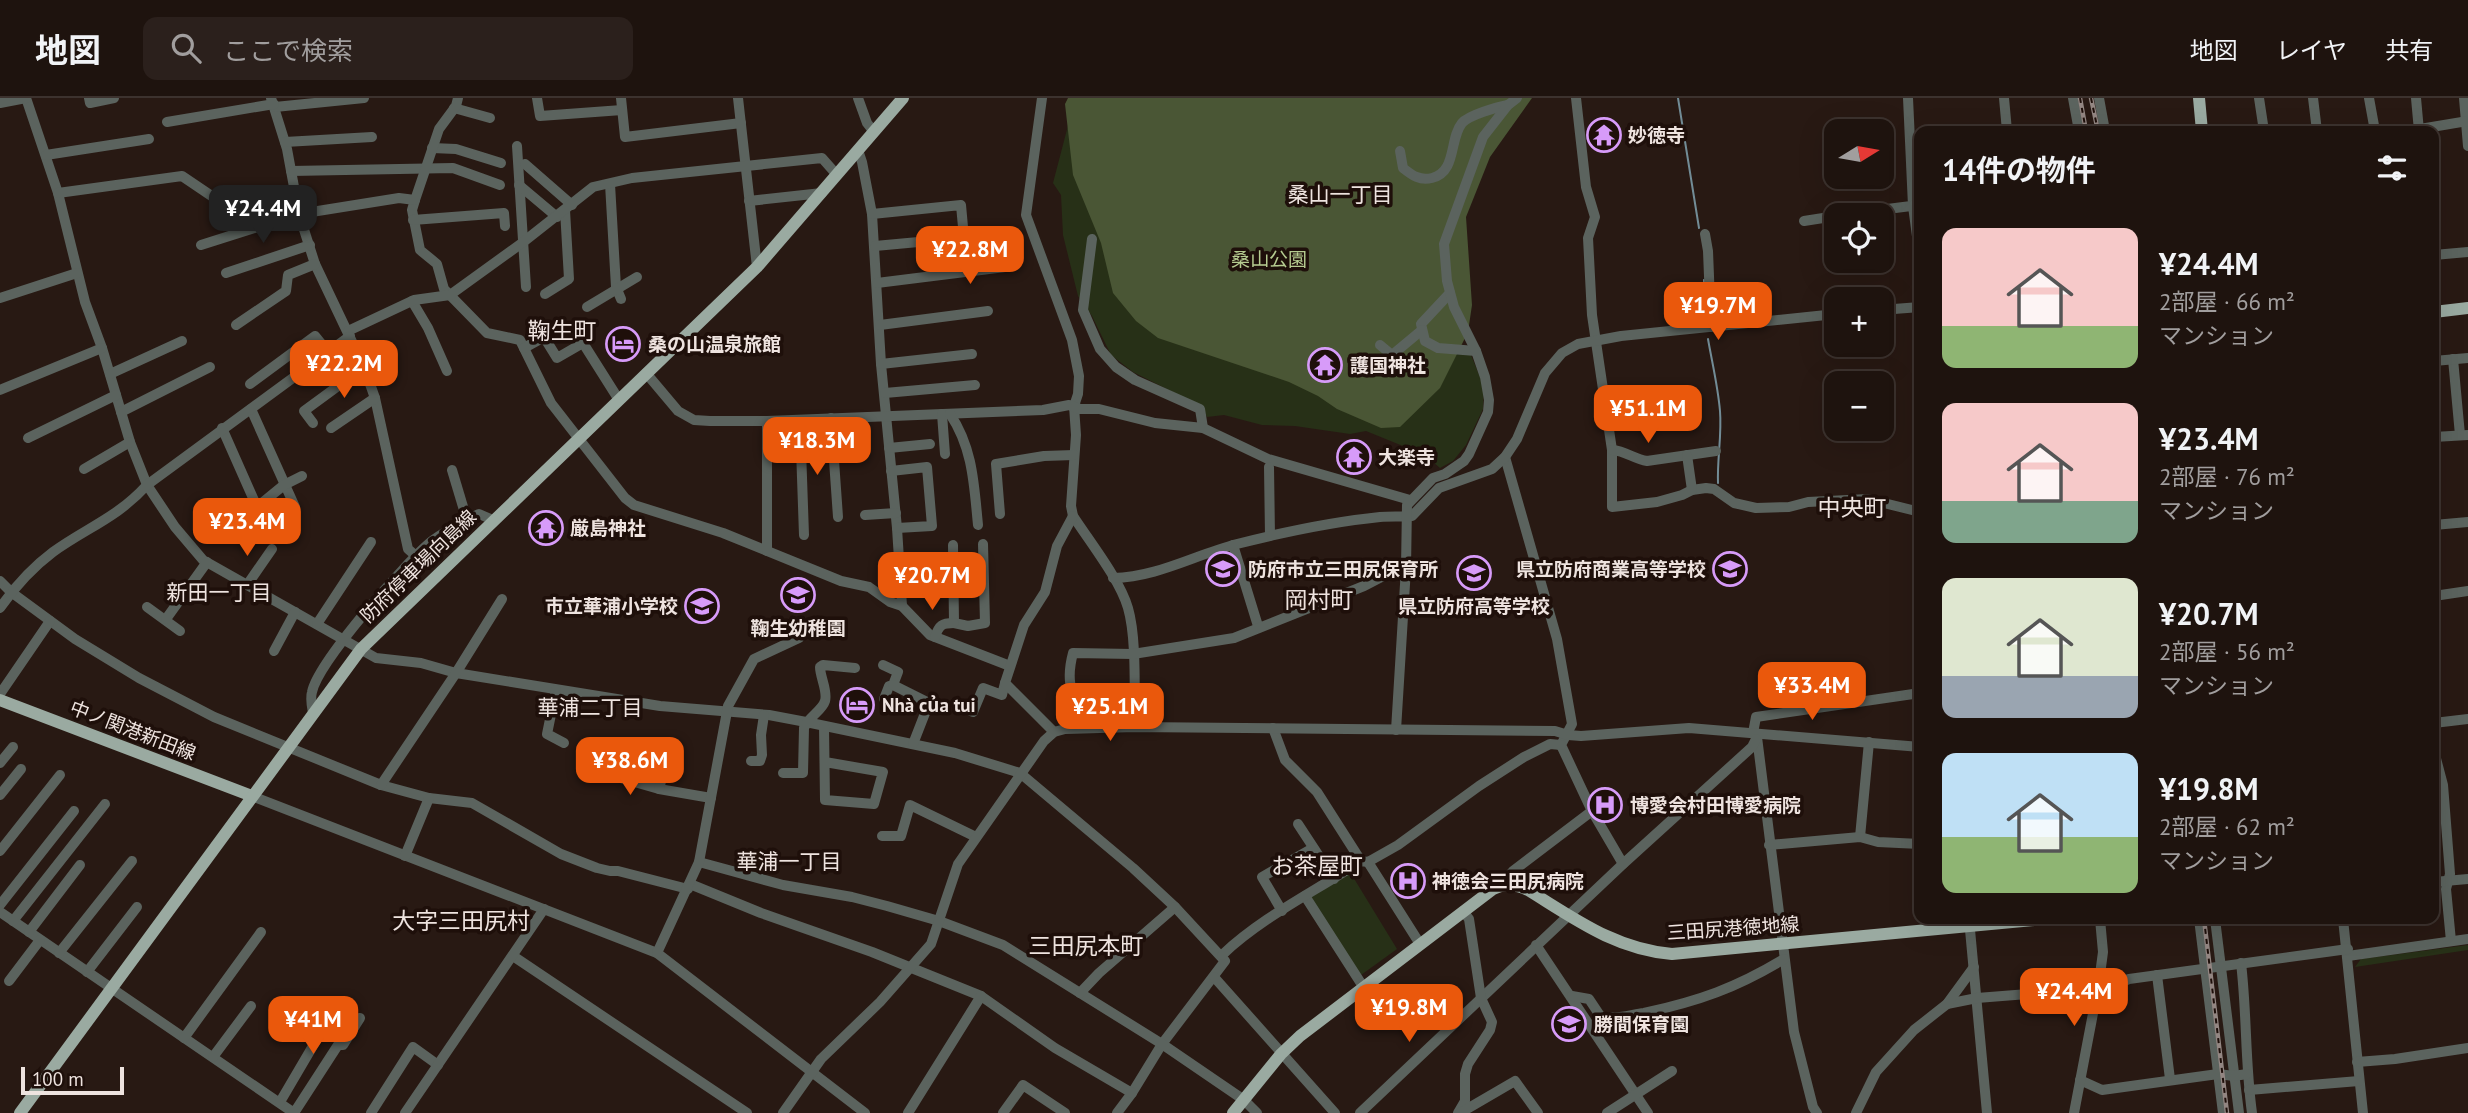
<!DOCTYPE html>
<html lang="ja">
<head>
<meta charset="utf-8">
<style>
  :root { --surface:#1e130e; --page:#2b201c; --text:#f1f3f6; --muted:#a19e9e; --line:#3c322e; --accent:#ea580c }
  body { margin:0; font-family:"PT Sans","Noto Sans JP",sans-serif; background:var(--page); color:var(--text); height:100vh; display:flex; flex-direction:column; font-size:26px; white-space:nowrap }
  * { box-sizing:border-box; margin:0 }
  p { font-size:23px; color:var(--muted) }
  .icon { flex:none; width:38px; height:38px; fill:none; stroke:currentColor; stroke-width:2; stroke-linecap:round; stroke-linejoin:round }
  .map { position:relative; flex:1; overflow:hidden }
  .panel { position:absolute; left:1914px; top:28px; width:525px; height:798px; display:flex; flex-direction:column; background:var(--surface); border-radius:14px; box-shadow:0 7px 28px #0002,0 0 0 2px var(--line) }
  .panel>* { flex:none }
  .needle { width:46px; rotate:79deg }
  .controls { position:absolute; left:1824px; top:21px; display:grid; gap:14px }
  .controls a { display:grid; place-items:center; width:70px; height:70px; border-radius:14px; background:var(--surface); box-shadow:0 7px 28px #0002,0 0 0 2px var(--line); font-size:35px }
  .scale { position:absolute; left:21px; bottom:18px; width:103px; box-sizing:border-box; padding-left:7px; border:4px solid #eee3df; border-top:0; font-size:19px; line-height:24px; white-space:nowrap; color:#eee3df; -webkit-text-stroke:5px #1e0f0a; paint-order:stroke }
  .price { position:absolute; translate:-50% -60px; padding:0 16px; border-radius:14px; background:var(--accent); color:#fff; font-size:23px; line-height:46px; filter:drop-shadow(0 2px 4px #0008) }
  .price::after { content:''; position:absolute; left:50%; top:42px; width:21px; height:16px; margin-left:-10px; background:inherit; clip-path:polygon(0 0,100% 0,50% 100%) }
  .price.current { background:#222; color:#fff }
  ul { padding:0; list-style:none }
  li { display:flex; align-items:center; gap:21px; height:175px; padding:0 28px }
  li span { display:grid; place-items:center; flex:none; width:196px; height:140px; border-radius:14px; color:#555 }
  li>.icon { margin-inline-start:auto }
  span .icon { width:84px; height:84px; fill:#fffc; stroke-width:1 }
  li b { font-size:30px }
  h2 { display:flex; justify-content:space-between; align-items:center; height:84px; padding:0 28px; font-size:30px }
  header { display:flex; align-items:center; gap:42px; box-sizing:border-box; height:98px; padding:0 35px; background:var(--surface); border-bottom:2px solid var(--line) }
  header strong { font-size:33px }
  nav { display:flex; gap:38px; margin-inline-start:auto; font-size:24px }
  .search { width:490px; height:63px; background:var(--page); display:flex; align-items:center; gap:18px; box-sizing:border-box; padding:0 24px; border-radius:14px; color:var(--muted); font-size:26px }
  .map>svg:first-child { display:block }
  .green { fill:#273017 }
  .forest { fill:#4a5635 }
  .lines { fill:none; stroke-linecap:round; stroke-linejoin:round }
  .stream { stroke:#728c96; stroke-width:2 }
  .minor { stroke:#5b635e; stroke-width:10 }
  .major { stroke:#9aaaa1; stroke-width:12 }
  .rail-casing { stroke:#938682; stroke-width:4.5 }
  .rail { stroke:#1e0f0a; stroke-width:2; stroke-dasharray:5; stroke-linecap:butt }
  .labels { text-anchor:middle; dominant-baseline:central; stroke-width:7; stroke-linejoin:round; paint-order:stroke }
  .poi-label { font-size:19px; font-weight:bold; fill:#eee3df; stroke:#1e0f0a; text-anchor:start }
  .park-label { font-size:19px; fill:#b5cb90; stroke:#1e0f0a }
  .street-label { font-size:19px; fill:#eee3df; stroke:#1e0f0a }
  .neighbourhood-label { font-size:21px; fill:#eee3df; stroke:#1e0f0a }
  .quarter-label { font-size:23px; fill:#eee3df; stroke:#1e0f0a }
</style>
</head>
<body>
<header>
<strong>地図</strong>
<div class="search"><svg class="icon" aria-label="search" viewBox="0 0 24 24"><circle cx="10" cy="10" r="6"/><path d="M15 15l6 6"/></svg>ここで検索</div>
<nav><a>地図</a><a>レイヤ</a><a>共有</a></nav>
</header>
<div class="map">
<svg width="2468" height="1015" viewBox="0 0 2468 1015">
  <rect width="100%" height="100%" fill="#281913"/>
  <g class="green">
    <path d="M1068,0H1511L1427,212L1471,257L1484,289L1483,311L1466,347L1453,363L1440,370L1425,357L1366,333L1350,336L1295,328L1262,327L1224,317L1207,319L1201,308L1133,274L1111,257L1092,218L1078,198L1063,137L1061,97L1053,85L1070,20Z"/>
    <path d="M1350,774L1397,851L1361,877L1308,799Z"/>
    <path d="M2468,847V852L2355,869L2361,861Z"/>
  </g>
  <path class="forest" d="M1068,0H1532L1490,59L1466,119L1472,207L1468,234L1440,290L1400,329L1381,330L1337,311L1318,298L1289,284L1158,240L1136,223L1113,195L1101,145L1073,77L1065,6Z"/>
  <g class="lines">
    <g class="stream">
      <path d="M1678,0L1699,130"/>
      <path d="M1704,182L1705,197"/>
      <path d="M1708,241C1712,264 1718,289 1720,313C1722,337 1717,361 1718,385"/>
    </g>
    <g class="minor">
      <path d="M26,0L58,95L85,204L102,250L130,344L147,387L175,429L203,462L376,560L421,565L456,575L660,608L769,617L806,624L955,655L1020,675L1133,770L1175,809L1225,863L1162,946L1132,995L1117,1015"/>
      <path d="M89,0L90,5L114,0"/>
      <path d="M271,0L287,51L299,116L315,166L364,269L375,300L408,451L416,458"/>
      <path d="M537,0L540,18L622,12"/>
      <path d="M621,0L625,39L741,25"/>
      <path d="M738,0L757,169"/>
      <path d="M858,0L867,25L874,34"/>
      <path d="M1042,0L1026,117L1072,242L1079,278L1078,296L1074,308L1076,337L1071,408L1073,418C1090,444 1120,482 1128,510C1137,541 1134,595 1135,629"/>
      <path d="M1576,0L1586,89L1595,119L1588,140L1592,217L1612,352V409L1657,404L1682,397L1692,392L1706,390L1714,391L1734,405L1756,410L1789,409L1808,404L1868,401L1920,414"/>
      <path d="M1908,0L1913,108L1920,161"/>
      <path d="M2004,0L2007,33"/>
      <path d="M2073,0L2079,33"/>
      <path d="M2099,0L2105,33"/>
      <path d="M2259,0L2264,33"/>
      <path d="M2313,0L2317,33"/>
      <path d="M2369,0L2375,33"/>
      <path d="M2416,0L2419,33"/>
      <path d="M2464,0L2468,48"/>
      <path d="M0,5L26,0"/>
      <path d="M275,9L364,0"/>
      <path d="M454,10L490,20"/>
      <path d="M167,24L274,6"/>
      <path d="M2408,33L2468,23"/>
      <path d="M285,44L372,39"/>
      <path d="M517,48L526,189"/>
      <path d="M432,50L456,51L501,65"/>
      <path d="M858,52L862,64L872,116L881,266L897,430L902,508"/>
      <path d="M1400,53L1403,70C1412,77 1419,83 1432,80C1457,74 1449,41 1462,25C1469,17 1497,9 1508,7"/>
      <path d="M46,57L149,41"/>
      <path d="M525,66L572,107"/>
      <path d="M291,73L453,70L500,87"/>
      <path d="M610,86L616,189L621,201"/>
      <path d="M519,87L557,119"/>
      <path d="M58,95L182,78L219,103L295,116"/>
      <path d="M415,102L412,112L420,152L437,166L444,191L487,235L520,242L551,305L625,400L634,407L723,435L841,483L869,489L890,504L902,508L930,537L1010,568"/>
      <path d="M749,103L822,95"/>
      <path d="M872,116L961,107L964,140"/>
      <path d="M1840,117L1919,107"/>
      <path d="M413,122L504,115L505,128"/>
      <path d="M1804,123L1836,118"/>
      <path d="M1705,136L1708,153L1711,229"/>
      <path d="M1092,141L1083,212L1100,251L1116,269L1135,282L1200,311L1203,330"/>
      <path d="M201,147L299,116L399,100L415,102L439,31L456,8L458,0"/>
      <path d="M875,148L973,139"/>
      <path d="M2434,157L2468,154"/>
      <path d="M226,175L310,147"/>
      <path d="M877,185L1005,169L1002,138"/>
      <path d="M1450,195L1421,226L1425,243L1438,250L1476,253"/>
      <path d="M545,196L569,181L565,112"/>
      <path d="M0,200L77,175"/>
      <path d="M412,203L428,230L447,273"/>
      <path d="M587,209L637,179"/>
      <path d="M1881,212L1920,209"/>
      <path d="M236,227L286,193L288,177L315,166"/>
      <path d="M880,227L988,213"/>
      <path d="M348,233L414,202L450,197L522,145L593,89L632,80L822,60L837,77"/>
      <path d="M1380,247L1392,257L1422,232"/>
      <path d="M524,250L544,239L557,260L583,245L619,302"/>
      <path d="M2453,261L2460,337"/>
      <path d="M2434,263L2468,260"/>
      <path d="M881,266L972,256"/>
      <path d="M646,275L678,313L694,322L710,323H767L1043,312L1069,307L1080,311H1099L1155,325L1203,330L1268,361L1410,402"/>
      <path d="M110,276L182,243"/>
      <path d="M250,286L315,238L328,254"/>
      <path d="M0,292L102,250"/>
      <path d="M885,295L975,287"/>
      <path d="M251,311L295,409"/>
      <path d="M121,314L210,269"/>
      <path d="M942,316L945,356"/>
      <path d="M950,316C973,350 974,387 978,427"/>
      <path d="M831,320L838,419"/>
      <path d="M800,322L804,437"/>
      <path d="M313,325L304,313L364,269"/>
      <path d="M222,330L257,409L284,387L302,378"/>
      <path d="M331,330L375,300"/>
      <path d="M2434,339L2468,337"/>
      <path d="M28,340L116,297"/>
      <path d="M889,350L930,346"/>
      <path d="M1612,352C1626,353 1634,361 1647,363L1716,353"/>
      <path d="M1687,357L1692,392"/>
      <path d="M1505,359L1557,541L1572,626L1561,647L1592,713L1623,766"/>
      <path d="M1269,369L1270,438"/>
      <path d="M84,371L130,344"/>
      <path d="M452,372L467,422"/>
      <path d="M891,373L927,369L932,428L897,430"/>
      <path d="M1000,416L996,366L1044,358L1074,357"/>
      <path d="M865,417L896,415"/>
      <path d="M2434,427L2468,424"/>
      <path d="M953,447L954,525L968,528L985,525L983,446"/>
      <path d="M1233,447L1258,528"/>
      <path d="M767,453V323"/>
      <path d="M1113,480C1158,479 1194,457 1237,446C1284,434 1331,424 1380,419C1390,418 1401,419 1412,418L1439,390L1492,371L1505,359L1517,341L1545,275L1562,255L1578,246L1621,238L1836,216"/>
      <path d="M0,483L11,494L75,541L139,580L214,619L381,687L429,700L472,705L561,756L597,770L610,773H618L688,791"/>
      <path d="M247,487L272,451"/>
      <path d="M2434,498L2468,493"/>
      <path d="M147,509L180,533"/>
      <path d="M0,510C14,490 33,469 53,454C86,430 117,420 147,387L350,238"/>
      <path d="M166,521L207,464"/>
      <path d="M317,526L371,444"/>
      <path d="M935,539C939,527 942,525 954,525"/>
      <path d="M274,553L295,514"/>
      <path d="M883,567L898,574L893,587L889,588L884,601"/>
      <path d="M893,587L929,605L913,646"/>
      <path d="M556,592L547,636L564,645"/>
      <path d="M0,596L50,523"/>
      <path d="M966,611L973,614L983,590L1002,597L1005,585"/>
      <path d="M313,615C312,609 310,600 312,594C318,564 407,463 432,443C446,432 463,424 479,416L493,422"/>
      <path d="M2434,625L2468,621"/>
      <path d="M824,628L825,702L874,706L883,674L825,664"/>
      <path d="M1085,629C1075,598 1064,589 1073,555L1133,556L1234,540L1364,488L1391,474L1406,470"/>
      <path d="M1273,630L1285,662L1317,694L1361,763"/>
      <path d="M1396,632L1406,470L1407,407L1433,380L1445,376L1464,363L1469,356L1488,314L1489,302L1485,279L1476,253L1454,209L1447,183L1444,146L1483,39L1508,7L1517,0"/>
      <path d="M1054,634L1005,585L1024,527L1045,494L1057,448L1073,418"/>
      <path d="M1753,635L1756,619L1920,595"/>
      <path d="M1757,639L1794,934L1813,1009L1817,1015"/>
      <path d="M2434,653L2443,687L2450,776L2446,791L2451,843"/>
      <path d="M751,663H760L762,657L761,637L764,617"/>
      <path d="M0,665L13,649"/>
      <path d="M783,675H803L804,630C808,619 822,613 825,603C828,593 820,579 820,569L823,567L855,570"/>
      <path d="M610,677L659,691L711,700"/>
      <path d="M381,687L456,575L502,501"/>
      <path d="M659,691L668,657"/>
      <path d="M0,697L21,671"/>
      <path d="M252,698L657,855L865,1015"/>
      <path d="M1298,726L1334,781"/>
      <path d="M882,738H901L910,707L976,739"/>
      <path d="M1860,739L1869,644"/>
      <path d="M1769,747L1860,739L1878,744L1920,746"/>
      <path d="M0,753L60,677"/>
      <path d="M405,758L429,700"/>
      <path d="M699,764L783,787L852,799L887,808L939,823L1003,847L1162,946L1244,1002L1257,1015"/>
      <path d="M1368,764L1420,846"/>
      <path d="M2434,784L2468,781"/>
      <path d="M690,786L761,815L872,854L981,898L1055,950L1132,995"/>
      <path d="M1501,787L1513,773L1592,713"/>
      <path d="M1305,798L1364,890"/>
      <path d="M0,807L74,713"/>
      <path d="M1282,813L1262,779L1313,750"/>
      <path d="M0,814L294,1015L338,947H343L360,920"/>
      <path d="M1969,821L1987,1015"/>
      <path d="M2199,821L2223,1015"/>
      <path d="M2215,821L2239,1015"/>
      <path d="M2343,821L2363,1015"/>
      <path d="M13,823L105,706"/>
      <path d="M29,834L80,767"/>
      <path d="M1536,847L1648,1015"/>
      <path d="M59,855L132,763"/>
      <path d="M657,855L699,764L728,608L754,561L799,540"/>
      <path d="M1222,857C1262,819 1314,794 1361,763L1368,764L1398,747L1479,688L1524,659L1550,646L1561,647"/>
      <path d="M513,858L747,1015"/>
      <path d="M2348,858L2468,841"/>
      <path d="M2241,865C2247,915 2245,965 2252,1015"/>
      <path d="M87,874L137,809"/>
      <path d="M2157,877L2170,981"/>
      <path d="M1214,879L1335,1015"/>
      <path d="M9,883L40,842"/>
      <path d="M1080,895L1099,875L1175,809"/>
      <path d="M1572,898L1589,901L1601,919C1615,922 1630,917 1644,915C1699,903 1736,890 1784,861"/>
      <path d="M1947,906L1977,900L2053,894L2093,884L2119,885L2129,881L2348,851"/>
      <path d="M184,940L261,834"/>
      <path d="M213,959L251,908"/>
      <path d="M2357,964L2395,961L2468,950"/>
      <path d="M2080,982L2102,992L2218,976L2234,978L2247,976"/>
      <path d="M2249,992L2359,983"/>
      <path d="M280,1004L337,907"/>
      <path d="M371,1015L413,949L438,967"/>
      <path d="M405,1015L544,811"/>
      <path d="M783,1015L821,961L880,904L931,846L958,766L1044,643L1054,634L1065,631L1135,629L1555,633L1568,637L1581,638L1689,630L1920,649"/>
      <path d="M908,1015L981,898"/>
      <path d="M1003,1015L1023,987L1065,1015"/>
      <path d="M1360,1015L1623,766L1752,649L1756,641"/>
      <path d="M1458,1015L1465,1003V976L1468,966L1490,932L1492,924L1481,900L1469,821L1463,813"/>
      <path d="M1460,1015L1515,983L1538,1015"/>
      <path d="M1607,1015L1672,973"/>
      <path d="M1856,1015L1876,974L1914,932L1947,906L1974,869"/>
      <path d="M2074,1015L2099,884L2103,854L2100,821"/>
    </g>
    <g class="major">
      <path d="M2199,0L2202,33"/>
      <path d="M2434,214L2468,210"/>
      <path d="M0,602L252,698"/>
      <path d="M20,1015L361,551L757,169L903,0"/>
      <path d="M1233,1015L1281,956L1300,938L1493,791C1506,785 1515,786 1528,792C1575,821 1615,851 1672,856L2044,821"/>
    </g>
    <g class="rail-casing">
      <g id="rail">
        <path d="M2080,0L2086,33"/>
        <path d="M2091,0L2098,33"/>
        <path d="M2204,821L2227,1015"/>
      </g>
    </g>
    <use href="#rail" class="rail"/>
  </g>
  <defs>
    <g id="temple-ring" transform="scale(1.75)"><circle r="9.5" fill="#1e0f0a" stroke="#d79bf9" stroke-width="1.5"/><path d="M0-6L5-2H3V0L6.5 2.5H4V6H1.5V3h-3V6H-4V2.5H-6.5L-3 0V-2H-5Z" fill="#d79bf9"/></g>
    <g id="hotel-ring" transform="scale(1.75)"><circle r="9.5" fill="#1e0f0a" stroke="#d79bf9" stroke-width="1.5"/><path d="M-6-4.5h1.5V1H6V5H4.5V3h-9V5H-6ZM-4 0a1.8 1.8 0 1 1 3.6 0ZM.5 0V-2.5h3Q6-2.5 6 0Z" fill="#d79bf9"/></g>
    <g id="school-ring" transform="scale(1.75)"><circle r="9.5" fill="#1e0f0a" stroke="#d79bf9" stroke-width="1.5"/><path d="M0-5L7-2L0 1L-7-2ZM-4 1L0 2.5L4 1V4Q0 6-4 4Z" fill="#d79bf9"/></g>
    <g id="hospital-ring" transform="scale(1.75)"><circle r="9.5" fill="#1e0f0a" stroke="#d79bf9" stroke-width="1.5"/><path d="M-5-5h3v3.5h4V-5h3V5h-3V1.5h-4V5h-3Z" fill="#d79bf9"/></g>
  </defs>
  <g fill-rule="evenodd">
    <use href="#temple-ring" x="1604" y="37"/>
    <use href="#hotel-ring" x="623" y="246"/>
    <use href="#temple-ring" x="1325" y="267"/>
    <use href="#temple-ring" x="1354" y="359"/>
    <use href="#temple-ring" x="546" y="430"/>
    <use href="#school-ring" x="1223" y="471"/>
    <use href="#school-ring" x="1730" y="471"/>
    <use href="#school-ring" x="1474" y="475"/>
    <use href="#school-ring" x="798" y="497"/>
    <use href="#school-ring" x="702" y="508"/>
    <use href="#hotel-ring" x="857" y="607"/>
    <use href="#hospital-ring" x="1605" y="707"/>
    <use href="#hospital-ring" x="1408" y="783"/>
    <use href="#school-ring" x="1569" y="926"/>
  </g>
  <g class="labels">
    <g class="poi-label">
      <text x="1628" y="37">妙徳寺</text>
      <text x="648" y="246">桑の山温泉旅館</text>
      <text x="1350" y="267">護国神社</text>
      <text x="1378" y="359">大楽寺</text>
      <text x="570" y="430">厳島神社</text>
      <text x="1248" y="471">防府市立三田尻保育所</text>
      <text x="1706" y="471" text-anchor="end">県立防府商業高等学校</text>
      <text x="678" y="508" text-anchor="end">市立華浦小学校</text>
      <text x="1474" y="508" text-anchor="middle">県立防府高等学校</text>
      <text x="798" y="530" text-anchor="middle">鞠生幼稚園</text>
      <text x="882" y="607">Nhà của tui</text>
      <text x="1630" y="707">博愛会村田博愛病院</text>
      <text x="1432" y="783">神徳会三田尻病院</text>
      <text x="1594" y="926">勝間保育園</text>
    </g>
    <g class="park-label">
      <text x="1269" y="161">桑山公園</text>
    </g>
    <g class="street-label">
      <text transform="translate(418 468) rotate(-44)">防府停車場向島線</text>
      <text transform="translate(133 632) rotate(21)">中ノ関港新田線</text>
      <text transform="translate(1733 830) rotate(-4)">三田尻港徳地線</text>
    </g>
    <g class="neighbourhood-label">
      <text x="1340" y="96">桑山一丁目</text>
      <text x="219" y="494">新田一丁目</text>
      <text x="590" y="609">華浦二丁目</text>
      <text x="789" y="763">華浦一丁目</text>
    </g>
    <g class="quarter-label">
      <text x="562" y="232">鞠生町</text>
      <text x="1852" y="409">中央町</text>
      <text x="1319" y="501">岡村町</text>
      <text x="1317" y="767">お茶屋町</text>
      <text x="461" y="822">大字三田尻村</text>
      <text x="1086" y="847">三田尻本町</text>
    </g>
  </g>
</svg>
<div class="controls">
<a><svg class="needle" viewBox="-14 -14 28 28"><path d="M0-13l5 13h-10z" fill="#e53935"/><path d="M0 13l5-13h-10z" fill="#a19e9e"/></svg></a>
<a><svg class="icon" aria-label="locate" viewBox="0 0 24 24"><circle cx="12" cy="12" r="6"/><path d="M12 2v4M12 18v4M2 12h4M18 12h4"/></svg></a>
<a>+</a>
<a>−</a>
</div>
<div class="scale">100 m</div>
<b class="price current" style="left:263px;top:147px">¥24.4M</b>
<b class="price" style="left:970px;top:188px">¥22.8M</b>
<b class="price" style="left:1718px;top:244px">¥19.7M</b>
<b class="price" style="left:344px;top:302px">¥22.2M</b>
<b class="price" style="left:1648px;top:347px">¥51.1M</b>
<b class="price" style="left:817px;top:379px">¥18.3M</b>
<b class="price" style="left:247px;top:460px">¥23.4M</b>
<b class="price" style="left:932px;top:514px">¥20.7M</b>
<b class="price" style="left:1812px;top:624px">¥33.4M</b>
<b class="price" style="left:1110px;top:645px">¥25.1M</b>
<b class="price" style="left:630px;top:699px">¥38.6M</b>
<b class="price" style="left:2074px;top:930px">¥24.4M</b>
<b class="price" style="left:1409px;top:946px">¥19.8M</b>
<b class="price" style="left:313px;top:958px">¥41M</b>
<section class="panel">
<h2>14件の物件<svg class="icon" aria-label="filters" viewBox="0 0 24 24"><path d="M4 7h16M4 17h16"/><circle cx="9" cy="7" r="2"/><circle cx="15" cy="17" r="2"/></svg></h2>
<ul>
<li><span style="background:linear-gradient(#f6c9c9 70%,#8fb573 0)"><svg class="icon" aria-label="home" viewBox="0 0 24 24"><path d="M3 11l9-7 9 7M6 9v11h12V9"/></svg></span><div><b>¥24.4M</b><p>2部屋 · 66 m²</p><p>マンション</p></div></li>
<li><span style="background:linear-gradient(#f6c9c9 70%,#7fa58c 0)"><svg class="icon" aria-label="home" viewBox="0 0 24 24"><path d="M3 11l9-7 9 7M6 9v11h12V9"/></svg></span><div><b>¥23.4M</b><p>2部屋 · 76 m²</p><p>マンション</p></div></li>
<li><span style="background:linear-gradient(#dfe7d0 70%,#9aa5b1 0)"><svg class="icon" aria-label="home" viewBox="0 0 24 24"><path d="M3 11l9-7 9 7M6 9v11h12V9"/></svg></span><div><b>¥20.7M</b><p>2部屋 · 56 m²</p><p>マンション</p></div></li>
<li><span style="background:linear-gradient(#bfe0f5 60%,#8fb573 0)"><svg class="icon" aria-label="home" viewBox="0 0 24 24"><path d="M3 11l9-7 9 7M6 9v11h12V9"/></svg></span><div><b>¥19.8M</b><p>2部屋 · 62 m²</p><p>マンション</p></div></li>
</ul>
</section>
</div>
</body>
</html>
